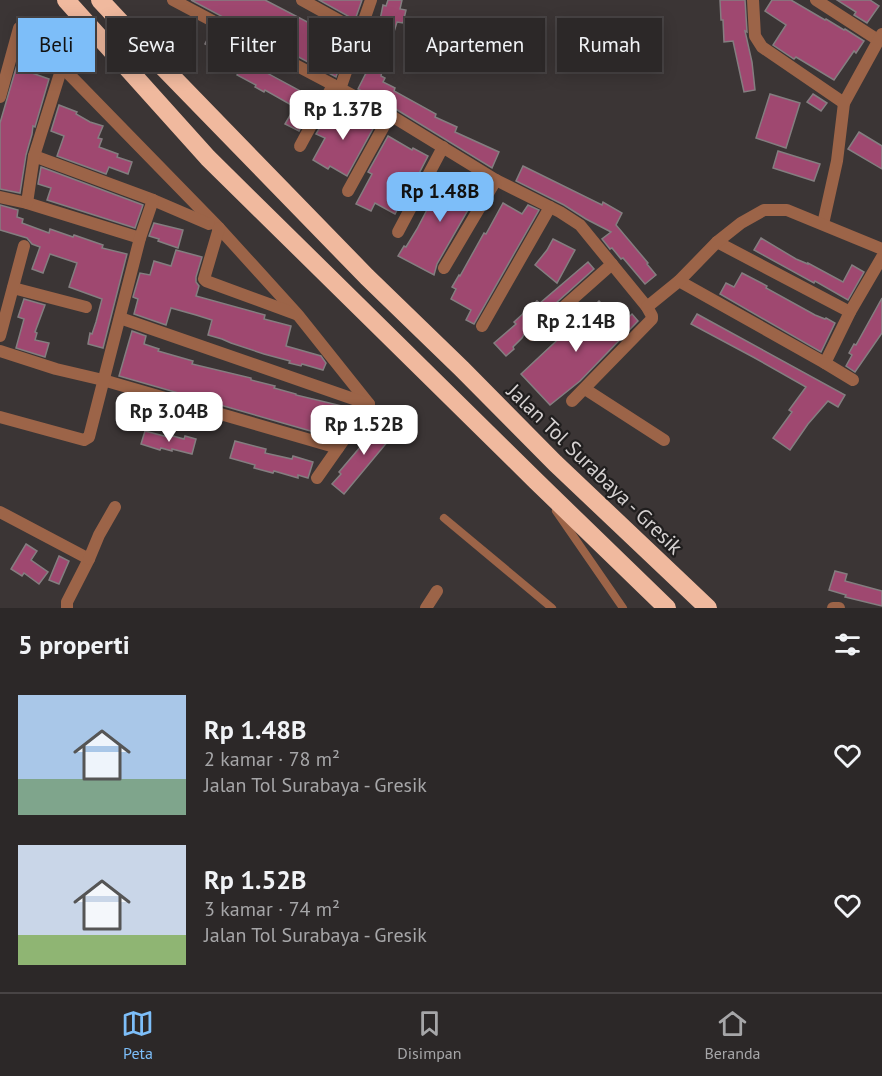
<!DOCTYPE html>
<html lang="id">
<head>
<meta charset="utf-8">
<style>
  :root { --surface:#2c2828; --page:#383434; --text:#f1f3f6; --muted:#a6a6a8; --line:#484445; --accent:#7dbef9 }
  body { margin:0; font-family:"PT Sans",sans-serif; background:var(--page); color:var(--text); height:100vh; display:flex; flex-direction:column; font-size:22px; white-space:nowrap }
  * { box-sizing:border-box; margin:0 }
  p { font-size:20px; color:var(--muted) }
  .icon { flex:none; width:33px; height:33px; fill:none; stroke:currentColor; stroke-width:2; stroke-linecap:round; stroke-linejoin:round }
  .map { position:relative; height:608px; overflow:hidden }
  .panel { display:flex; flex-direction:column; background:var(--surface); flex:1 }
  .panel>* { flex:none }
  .hud { position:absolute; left:18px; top:18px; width:846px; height:54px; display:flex; gap:12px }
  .price { position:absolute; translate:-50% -51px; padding:0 14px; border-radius:12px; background:#fff; color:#222; font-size:20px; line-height:39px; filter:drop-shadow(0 2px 3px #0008) }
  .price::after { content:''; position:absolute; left:50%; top:36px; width:18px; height:14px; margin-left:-9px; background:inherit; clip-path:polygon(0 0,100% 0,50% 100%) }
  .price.selected { background:var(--accent); color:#111 }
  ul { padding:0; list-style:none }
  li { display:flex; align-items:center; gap:18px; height:150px; padding:0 18px }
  li span { display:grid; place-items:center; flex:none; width:168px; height:120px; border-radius:0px; color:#555 }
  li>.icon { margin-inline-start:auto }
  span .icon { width:72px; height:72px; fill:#fffc; stroke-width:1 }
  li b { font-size:26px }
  h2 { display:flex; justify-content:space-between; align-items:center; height:72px; padding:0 18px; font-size:26px }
  .pill { padding:0 21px; border-radius:0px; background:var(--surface); box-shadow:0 3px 15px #0003,0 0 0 2px var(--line); font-size:21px; line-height:54px }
  .pill.selected { background:var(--accent); color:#111 }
  .tab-bar { display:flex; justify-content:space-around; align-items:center; height:84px; border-top:2px solid var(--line); background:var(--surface); font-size:16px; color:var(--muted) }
  .tab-bar a { display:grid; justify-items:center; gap:3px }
  .tab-bar .selected { color:var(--accent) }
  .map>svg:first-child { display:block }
  .building { fill:#9f4870; stroke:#847e80; stroke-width:1.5 }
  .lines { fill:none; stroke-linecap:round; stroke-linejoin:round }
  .service { stroke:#9c6448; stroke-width:8 }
  .minor { stroke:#9c6448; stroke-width:12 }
  .motorway { stroke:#f0b99e; stroke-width:18 }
  .labels { text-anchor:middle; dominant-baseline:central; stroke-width:4.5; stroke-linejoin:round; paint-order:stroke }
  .street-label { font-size:21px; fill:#d5d1d1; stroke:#201e1e }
</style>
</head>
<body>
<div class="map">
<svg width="882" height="608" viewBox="0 0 882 608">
  <rect width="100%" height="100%" fill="#3b3535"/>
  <g class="building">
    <path d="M191,0H265L344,41L346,38L349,39L336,77Z"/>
    <path d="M319,0H362L355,20Z"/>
    <path d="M388,0H402L400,9L406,10L403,23L397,22L394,32L392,31L390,40L388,39L381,76L385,78L383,82L395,88L394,91L436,114L435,117L457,127L455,132L499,152L492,168L394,108L358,89L373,59L368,58L378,19L380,20L383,5L386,6Z"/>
    <path d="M720,0H745L747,32L745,31L752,62L755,90L744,92L733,41L724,42L723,20H721Z"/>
    <path d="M772,0H791L825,20L826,19L844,30L845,29L864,41L856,53L854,51L834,80L796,57L794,59L773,45L786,25L765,11Z"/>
    <path d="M837,0H870L879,6L867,23L854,15L856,12Z"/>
    <path d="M212,30L247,49L241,59L306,94L305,97L314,102L299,131L285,124L295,107L265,90L264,92L255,87L256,85L237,75L238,73L226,66L231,57L205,44Z"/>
    <path d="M19,58L35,65L32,73L49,79L35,127L33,126L32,134L26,155L20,193L0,189V123Z"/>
    <path d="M770,94L800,103L786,148L756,138Z"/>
    <path d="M813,94L827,103L821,111L807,102Z"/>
    <path d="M59,105L77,112L76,114L90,122L103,126L98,138L102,139L99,147L118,154L117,157L132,162L128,174L109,167L106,174L57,156L64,136L51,131Z"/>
    <path d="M338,108L361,120L362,117L375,125L347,176L330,166L328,169L313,160L325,138L316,134L322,124L327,127Z"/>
    <path d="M859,132L882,146V169L848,149Z"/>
    <path d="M388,136L412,150L413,148L428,156L403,204L401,203L395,214L375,203L371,211L356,204L372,174L368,172Z"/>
    <path d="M778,151L820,164L814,181L773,168Z"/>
    <path d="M523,166L602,205L603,202L622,213L616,225L648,263L647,264L656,275L645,284L623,258L621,259L612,248L610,249L602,239L611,232L586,219L564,205L516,181Z"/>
    <path d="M41,167L143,205L135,228L47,200L51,188L38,184Z"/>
    <path d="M446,174L465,184L466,181L480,189L437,264L434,275L398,256L404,246L406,247L417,229L430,204L427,203L437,185L439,187Z"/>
    <path d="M503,203L522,214L528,205L539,210L474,324L466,320L471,310L451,299L456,289L452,287L459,275L460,276L484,233L486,234Z"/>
    <path d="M0,205L18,210L17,217L23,219L22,223L49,233L50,229L73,237L74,235L103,245L102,248L127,254L103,348L88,344L90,333L92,334L96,322L102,299L69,287L77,263L50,254L43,273L32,269L40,247L32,244L27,238L0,230Z"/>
    <path d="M154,223L183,230L178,248L158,241L159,239L149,236Z"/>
    <path d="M761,238L796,259L808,264V263L843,282L852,265L864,272L848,300L815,281L814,283L754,250Z"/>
    <path d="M553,239L575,250L557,283L535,265L547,250Z"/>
    <path d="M176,250L202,257L196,277V282L199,286L196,296L265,315L264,319L291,326L286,346L321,356L326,363L323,370L302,364L301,366L289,363L290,361L264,354L231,343L222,339L208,335L212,320L196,315L171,308L166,325L134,314L138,299L133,297L140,273L150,275L154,261L171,266Z"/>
    <path d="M588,262L594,269L527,329L522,338L513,347L514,349L506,356L494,343L516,324L514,322L537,301L540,303Z"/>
    <path d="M742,273L767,286L766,288L815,315L825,319L826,318L835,323L821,352L720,294L726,283L734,287Z"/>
    <path d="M882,298V333L855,372L846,366L852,355L849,353L854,344L856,345Z"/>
    <path d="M24,299L45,305L35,332L37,333L35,340L49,343L45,357L16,348L24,319L18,317Z"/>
    <path d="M599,301L621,324L632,314L638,321L580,381L550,405L521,374Z"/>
    <path d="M697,314L845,395L838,407L828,401L808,424L790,450L773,438L792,412L789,410L806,387L753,357L691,324Z"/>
    <path d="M132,331L146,336L144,344L159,349L158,351L193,361L192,364L251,378V380L275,386L274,388L296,394V395L342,406L341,409L353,412L345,424L339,423L335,438L119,376Z"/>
    <path d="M383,417L395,427L387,437L389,440L344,494L332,484L341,474L339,472L373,432L371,431Z"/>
    <path d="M145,431L168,437L169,435L184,439L185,436L196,439L192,454L172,449V451L161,448L160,450L141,444Z"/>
    <path d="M235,441L266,449L265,453L292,459L293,456L313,462L308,478L298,475V478L274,471L273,473L254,468L255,465L230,458Z"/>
    <path d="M26,544L37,551L31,560L48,572L39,584L24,573L22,576L11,569Z"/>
    <path d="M59,556L69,561L59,584L49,580Z"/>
    <path d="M835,571L847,574L845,581L882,591V606L845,597L846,595L829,590Z"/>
  </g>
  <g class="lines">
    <g class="service">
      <path d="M556,511L623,608"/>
      <path d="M444,518L552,608"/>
    </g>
    <g class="minor">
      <path d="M173,0L390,115L496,180L560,212L580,225L647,307L652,316V319L572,401"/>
      <path d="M302,0L360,32"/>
      <path d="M753,0L755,36L762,47L844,103"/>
      <path d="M816,0L878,40"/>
      <path d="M340,89L371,0"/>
      <path d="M0,97L19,28L22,26L219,228L298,315L369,404"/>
      <path d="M300,146L333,85"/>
      <path d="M34,156L153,200L209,224"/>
      <path d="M348,191L390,115"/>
      <path d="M0,197L27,203L140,238"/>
      <path d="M27,203L34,156L62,67"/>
      <path d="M823,224L837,161L844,103L882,34"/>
      <path d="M219,228L204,279L206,281L296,314"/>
      <path d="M398,232L443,147"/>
      <path d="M717,242L850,312"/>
      <path d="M444,268L496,180"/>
      <path d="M679,281L825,363L850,312L882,257"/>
      <path d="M13,288L86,307"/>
      <path d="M647,307L679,281L717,242L741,223L764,210H787L882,249"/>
      <path d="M120,318L368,404"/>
      <path d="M482,326L550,207"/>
      <path d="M532,335L612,264"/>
      <path d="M0,336L24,246"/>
      <path d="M0,351L56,369L103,380L338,448"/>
      <path d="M825,363L853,380"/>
      <path d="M585,389L664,440"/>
      <path d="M0,417L84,440L89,437L140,238L153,200"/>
      <path d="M317,478L369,404"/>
      <path d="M0,512L89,559L67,602V608"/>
      <path d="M89,559L99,535L115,507"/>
      <path d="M426,608L437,591"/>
      <path d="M833,608H839"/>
    </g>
    <g class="motorway">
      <path d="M66,0L208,158L536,481L667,608"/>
      <path d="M100,0L155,59L367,277L462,369L555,463L708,608"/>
    </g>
  </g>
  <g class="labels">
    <g class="street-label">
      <text transform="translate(595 469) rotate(44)">Jalan Tol Surabaya - Gresik</text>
    </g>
  </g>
</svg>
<b class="price" style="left:343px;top:141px">Rp 1.37B</b>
<b class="price selected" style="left:440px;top:223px">Rp 1.48B</b>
<b class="price" style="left:576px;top:353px">Rp 2.14B</b>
<b class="price" style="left:169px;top:443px">Rp 3.04B</b>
<b class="price" style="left:364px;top:456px">Rp 1.52B</b>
<div class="hud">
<a class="pill selected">Beli</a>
<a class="pill">Sewa</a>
<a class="pill">Filter</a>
<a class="pill">Baru</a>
<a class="pill">Apartemen</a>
<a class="pill">Rumah</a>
</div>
</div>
<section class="panel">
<h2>5 properti<svg class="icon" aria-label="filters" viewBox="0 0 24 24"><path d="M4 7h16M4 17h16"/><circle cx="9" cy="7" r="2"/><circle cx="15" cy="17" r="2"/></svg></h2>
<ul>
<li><span style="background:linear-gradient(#a9c7e8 70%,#7fa58c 0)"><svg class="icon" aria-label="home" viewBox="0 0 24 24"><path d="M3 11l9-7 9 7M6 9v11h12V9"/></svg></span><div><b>Rp 1.48B</b><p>2 kamar · 78 m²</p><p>Jalan Tol Surabaya - Gresik</p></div><svg class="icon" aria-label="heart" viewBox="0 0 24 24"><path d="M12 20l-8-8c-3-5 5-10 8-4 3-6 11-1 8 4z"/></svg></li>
<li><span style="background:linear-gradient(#c9d6e8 75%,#8fb573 0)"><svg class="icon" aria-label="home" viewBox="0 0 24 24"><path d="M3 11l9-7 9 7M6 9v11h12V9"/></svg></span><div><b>Rp 1.52B</b><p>3 kamar · 74 m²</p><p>Jalan Tol Surabaya - Gresik</p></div><svg class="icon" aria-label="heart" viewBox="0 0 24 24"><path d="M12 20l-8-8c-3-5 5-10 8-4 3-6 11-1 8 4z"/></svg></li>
</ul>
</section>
<nav class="tab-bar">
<a class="selected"><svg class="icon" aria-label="map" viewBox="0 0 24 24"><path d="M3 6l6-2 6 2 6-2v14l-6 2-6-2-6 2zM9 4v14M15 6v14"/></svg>Peta</a>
<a><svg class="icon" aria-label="saved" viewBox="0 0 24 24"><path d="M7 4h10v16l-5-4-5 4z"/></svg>Disimpan</a>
<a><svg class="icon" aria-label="home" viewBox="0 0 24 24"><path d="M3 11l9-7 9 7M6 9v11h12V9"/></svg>Beranda</a>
</nav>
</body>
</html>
